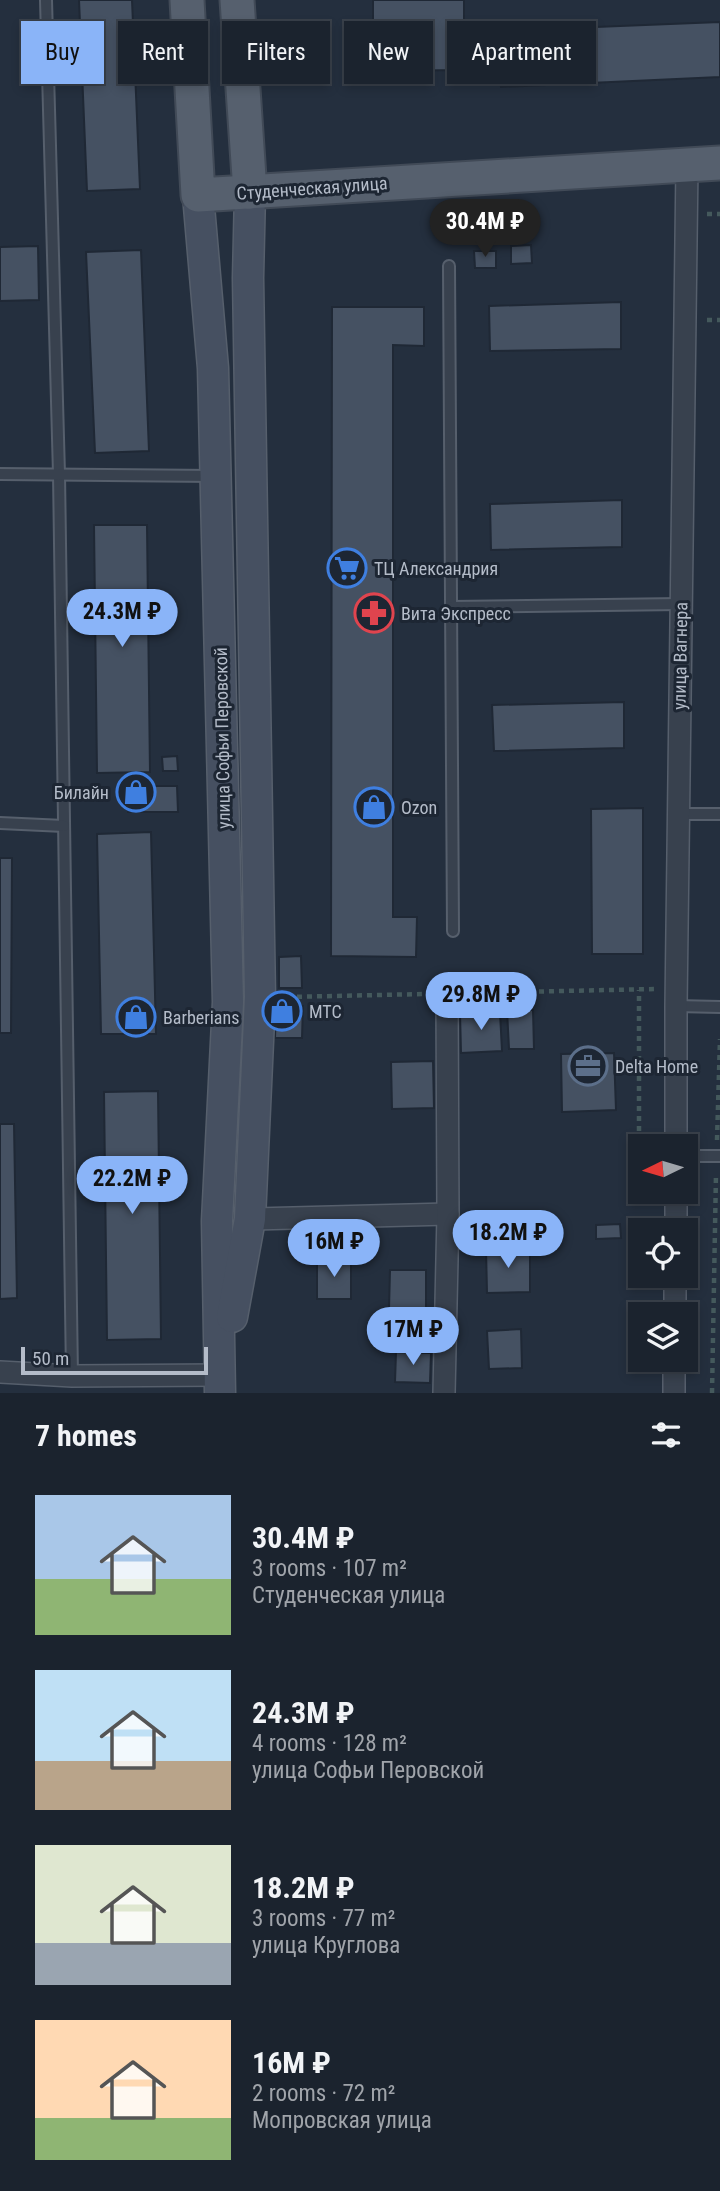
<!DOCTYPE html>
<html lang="en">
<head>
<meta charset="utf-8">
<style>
  :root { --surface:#1b232e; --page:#242b36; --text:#f1f3f6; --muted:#a0a4aa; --line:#39404a; --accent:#8ab4f8 }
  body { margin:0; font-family:"Roboto Condensed",sans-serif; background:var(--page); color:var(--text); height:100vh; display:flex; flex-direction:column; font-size:26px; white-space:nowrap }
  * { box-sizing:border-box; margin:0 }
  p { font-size:23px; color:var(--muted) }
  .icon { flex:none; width:38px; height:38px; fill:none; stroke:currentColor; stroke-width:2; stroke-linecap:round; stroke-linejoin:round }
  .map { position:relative; height:1393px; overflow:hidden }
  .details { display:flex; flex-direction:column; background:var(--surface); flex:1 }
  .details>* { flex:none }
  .banner { position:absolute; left:21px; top:21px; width:679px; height:63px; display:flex; gap:14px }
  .needle { width:46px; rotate:265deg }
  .controls { position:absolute; left:628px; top:1134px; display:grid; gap:14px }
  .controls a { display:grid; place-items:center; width:70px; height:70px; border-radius:0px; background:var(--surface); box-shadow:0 4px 10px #0003,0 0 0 2px var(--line); font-size:35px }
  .scale { position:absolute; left:21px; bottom:18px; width:187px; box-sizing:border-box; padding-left:7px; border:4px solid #b4bcc9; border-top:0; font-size:19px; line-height:24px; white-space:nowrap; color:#b4bcc9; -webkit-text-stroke:5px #1d2633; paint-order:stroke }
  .price { position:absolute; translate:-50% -60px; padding:0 16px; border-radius:24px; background:var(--accent); color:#111; font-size:23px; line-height:46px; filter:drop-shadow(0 2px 4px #0008) }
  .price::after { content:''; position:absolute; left:50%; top:42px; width:21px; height:16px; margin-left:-10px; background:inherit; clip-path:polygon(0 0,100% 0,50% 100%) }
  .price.on { background:#222; color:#fff }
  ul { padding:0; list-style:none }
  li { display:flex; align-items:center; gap:21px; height:175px; padding:0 35px }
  li span { display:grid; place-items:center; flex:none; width:196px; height:140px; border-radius:0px; color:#555 }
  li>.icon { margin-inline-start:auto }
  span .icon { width:84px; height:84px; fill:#fffc; stroke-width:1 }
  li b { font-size:30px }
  h2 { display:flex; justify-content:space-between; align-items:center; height:84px; padding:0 35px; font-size:30px }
  .chip { padding:0 24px; border-radius:0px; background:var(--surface); box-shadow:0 4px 10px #0003,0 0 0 2px var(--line); font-size:24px; line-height:63px }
  .chip.on { background:var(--accent); color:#111 }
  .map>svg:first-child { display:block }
  .building { fill:#455162; stroke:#1f2835; stroke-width:2 }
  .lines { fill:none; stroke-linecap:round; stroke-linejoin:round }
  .lane-casing { stroke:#565f6c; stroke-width:14 }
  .street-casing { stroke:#565f6c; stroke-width:24 }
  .secondary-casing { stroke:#565f6c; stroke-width:33 }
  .primary-casing { stroke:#414a57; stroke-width:37 }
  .path { stroke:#44595c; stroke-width:4.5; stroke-dasharray:5 5; stroke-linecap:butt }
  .lane { stroke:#38414e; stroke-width:10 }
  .street { stroke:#38414e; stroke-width:21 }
  .secondary { stroke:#465061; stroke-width:30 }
  .primary { stroke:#56606e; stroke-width:33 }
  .labels { text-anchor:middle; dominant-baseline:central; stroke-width:6; stroke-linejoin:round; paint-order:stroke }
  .street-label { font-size:18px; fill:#b4bcc9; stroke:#1d2633 }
  .poi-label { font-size:18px; fill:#b4bcc9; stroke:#1d2633; text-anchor:start }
</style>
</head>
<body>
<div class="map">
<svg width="720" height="1393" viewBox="0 0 720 1393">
  <rect width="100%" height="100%" fill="#242f3e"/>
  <g class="building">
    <path d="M79,0H132L140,189L87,191Z"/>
    <path d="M373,0H464V70L373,71Z"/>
    <path d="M720,22V77L501,87L498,31Z"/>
    <path d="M531,245L532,263L511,264V246Z"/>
    <path d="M38,246L39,300L0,301V247Z"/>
    <path d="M141,250L149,451L95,453L86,252Z"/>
    <path d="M474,251H496V268H475Z"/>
    <path d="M621,302V349L490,351L489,306Z"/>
    <path d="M332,307H424V346L393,345V917H417L416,957L331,956Z"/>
    <path d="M622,500V547L491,550L490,504Z"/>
    <path d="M94,525H147L150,772L97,773Z"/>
    <path d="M624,702V748L494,751L492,705Z"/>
    <path d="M177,756L178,771H163L162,757Z"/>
    <path d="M128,786H177L178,812H128Z"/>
    <path d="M643,808V954H592L591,809Z"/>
    <path d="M151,832L156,1034H101L97,834Z"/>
    <path d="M0,858H12L11,1033H0Z"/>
    <path d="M301,956L302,988H279V957Z"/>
    <path d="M276,1005L303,1006L302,1038H275Z"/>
    <path d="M507,1010H533L534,1049H509Z"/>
    <path d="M500,1012L502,1051L461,1053L460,1013Z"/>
    <path d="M614,1053L616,1110L562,1112L561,1054Z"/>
    <path d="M433,1061L434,1108L392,1109L391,1062Z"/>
    <path d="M158,1091L161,1339L107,1340L104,1092Z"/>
    <path d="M0,1124H14L17,1298L0,1299Z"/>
    <path d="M620,1224L621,1238L596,1239V1225Z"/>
    <path d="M530,1248V1292L487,1293L486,1249Z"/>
    <rect x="317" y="1259" width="34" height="40"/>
    <path d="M390,1270H426V1309H389Z"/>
    <path d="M521,1329L522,1368L489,1369L487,1331Z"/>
    <path d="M396,1352L431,1353L430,1383L395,1382Z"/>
  </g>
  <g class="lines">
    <g class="lane-casing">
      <g id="lane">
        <path d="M46,0L59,474L72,1376"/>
        <path d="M449,266L453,931"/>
        <path d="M0,474L214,476"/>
        <path d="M452,607L681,604"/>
        <path d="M679,814H720"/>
        <path d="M0,823L64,826"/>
        <path d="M676,1006L720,1007"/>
        <path d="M686,1156H720"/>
      </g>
    </g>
    <g class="street-casing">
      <g id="street">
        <path d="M676,1146V1006L687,165"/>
        <path d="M250,1219L448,1214"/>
        <path d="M676,1230V1192"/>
        <path d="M675,1314V1276"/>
        <path d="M0,1372L72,1376L220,1375"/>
        <path d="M444,1393L448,1214L447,994"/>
        <path d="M674,1393V1360"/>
      </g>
    </g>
    <g class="secondary-casing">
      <g id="secondary">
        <path d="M198,195L213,368L228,1002L217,1221L220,1393"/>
        <path d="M232,1317L250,1219L260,997L248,278L250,192"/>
      </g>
    </g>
    <g class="primary-casing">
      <g id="primary">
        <path d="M187,0L198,195L720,163"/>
        <path d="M237,0L250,192"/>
      </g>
    </g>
    <g class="path">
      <path d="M707,214H720"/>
      <path d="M707,320H720"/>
      <path d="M469,993L656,989"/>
      <path d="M287,997L425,994"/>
      <path d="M717,1140L720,1039"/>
      <path d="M639,1201V990"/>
      <path d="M712,1393L716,1173"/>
    </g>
    <use href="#lane" class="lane"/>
    <use href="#street" class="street"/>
    <use href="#secondary" class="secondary"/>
    <use href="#primary" class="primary"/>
  </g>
  <defs>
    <g id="supermarket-ring" transform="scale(2.0125)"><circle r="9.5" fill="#1d2633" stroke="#3f7fe0" stroke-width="1.5"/><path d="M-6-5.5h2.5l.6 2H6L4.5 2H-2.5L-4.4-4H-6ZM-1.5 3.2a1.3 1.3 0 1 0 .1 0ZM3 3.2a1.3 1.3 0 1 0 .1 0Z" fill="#3f7fe0"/></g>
    <g id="pharmacy-ring" transform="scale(2.0125)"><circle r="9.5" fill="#1d2633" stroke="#e0444e" stroke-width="1.5"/><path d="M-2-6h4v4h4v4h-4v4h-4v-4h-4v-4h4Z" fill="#e0444e"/></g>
    <g id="shop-ring" transform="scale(2.0125)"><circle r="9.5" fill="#1d2633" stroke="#3f7fe0" stroke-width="1.5"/><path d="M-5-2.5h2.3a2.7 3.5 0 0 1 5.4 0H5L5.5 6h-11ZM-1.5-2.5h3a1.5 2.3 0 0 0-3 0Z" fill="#3f7fe0"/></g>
    <g id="office-ring" transform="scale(2.0125)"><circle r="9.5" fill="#1d2633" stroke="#5c6f8a" stroke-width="1.5"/><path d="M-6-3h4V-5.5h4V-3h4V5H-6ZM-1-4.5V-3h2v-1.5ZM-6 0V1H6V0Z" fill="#5c6f8a"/></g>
  </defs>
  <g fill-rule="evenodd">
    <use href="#supermarket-ring" x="347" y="568"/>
    <use href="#pharmacy-ring" x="374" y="613"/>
    <use href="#shop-ring" x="136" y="792"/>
    <use href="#shop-ring" x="374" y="807"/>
    <use href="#shop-ring" x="282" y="1011"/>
    <use href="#shop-ring" x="136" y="1017"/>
    <use href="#office-ring" x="588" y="1066"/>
  </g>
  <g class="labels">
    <g class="street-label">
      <text transform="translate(312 188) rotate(-4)">Студенческая улица</text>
      <text transform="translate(680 656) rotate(-89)">улица Вагнера</text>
      <text transform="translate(222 738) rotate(-91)">улица Софьи Перовской</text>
    </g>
    <g class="poi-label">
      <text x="374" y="568">ТЦ Александрия</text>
      <text x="401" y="613">Вита Экспресс</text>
      <text x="109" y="792" text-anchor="end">Билайн</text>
      <text x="401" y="807">Ozon</text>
      <text x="309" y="1011">МТС</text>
      <text x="163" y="1017">Barberians</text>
      <text x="615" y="1066">Delta Home</text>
    </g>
  </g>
</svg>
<div class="controls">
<a><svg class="needle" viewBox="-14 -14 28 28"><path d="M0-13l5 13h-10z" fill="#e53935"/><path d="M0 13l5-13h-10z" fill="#a0a4aa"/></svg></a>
<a><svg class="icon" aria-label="locate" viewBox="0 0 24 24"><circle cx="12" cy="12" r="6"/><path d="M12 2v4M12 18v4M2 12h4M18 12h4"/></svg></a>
<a><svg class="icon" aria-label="layers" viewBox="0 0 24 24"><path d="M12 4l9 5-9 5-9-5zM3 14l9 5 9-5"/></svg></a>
</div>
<div class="scale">50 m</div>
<b class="price on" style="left:485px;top:259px">30.4M ₽</b>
<b class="price" style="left:122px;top:649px">24.3M ₽</b>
<b class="price" style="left:481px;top:1032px">29.8M ₽</b>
<b class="price" style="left:132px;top:1216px">22.2M ₽</b>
<b class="price" style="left:508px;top:1270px">18.2M ₽</b>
<b class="price" style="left:334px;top:1279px">16M ₽</b>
<b class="price" style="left:413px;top:1367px">17M ₽</b>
<div class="banner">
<a class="chip on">Buy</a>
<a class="chip">Rent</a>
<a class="chip">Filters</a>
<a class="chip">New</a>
<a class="chip">Apartment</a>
</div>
</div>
<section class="details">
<h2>7 homes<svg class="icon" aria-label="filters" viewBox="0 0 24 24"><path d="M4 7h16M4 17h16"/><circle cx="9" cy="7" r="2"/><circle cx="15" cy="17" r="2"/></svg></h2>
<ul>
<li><span style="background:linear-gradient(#a9c7e8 60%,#8fb573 0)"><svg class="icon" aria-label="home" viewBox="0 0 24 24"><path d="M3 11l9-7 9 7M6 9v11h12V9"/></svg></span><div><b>30.4M ₽</b><p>3 rooms · 107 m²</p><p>Студенческая улица</p></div></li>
<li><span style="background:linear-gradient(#bfe0f5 65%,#b9a48a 0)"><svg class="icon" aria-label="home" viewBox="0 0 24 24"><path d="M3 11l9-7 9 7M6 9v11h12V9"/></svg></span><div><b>24.3M ₽</b><p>4 rooms · 128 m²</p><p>улица Софьи Перовской</p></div></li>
<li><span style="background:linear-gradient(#dfe7d0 70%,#9aa5b1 0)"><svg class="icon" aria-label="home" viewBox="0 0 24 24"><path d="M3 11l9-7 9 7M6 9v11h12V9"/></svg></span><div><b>18.2M ₽</b><p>3 rooms · 77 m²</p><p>улица Круглова</p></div></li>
<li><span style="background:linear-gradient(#ffd9b3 70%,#8fb573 0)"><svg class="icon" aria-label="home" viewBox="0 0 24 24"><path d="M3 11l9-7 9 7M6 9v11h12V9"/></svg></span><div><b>16M ₽</b><p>2 rooms · 72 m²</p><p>Мопровская улица</p></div></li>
</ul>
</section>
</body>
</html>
